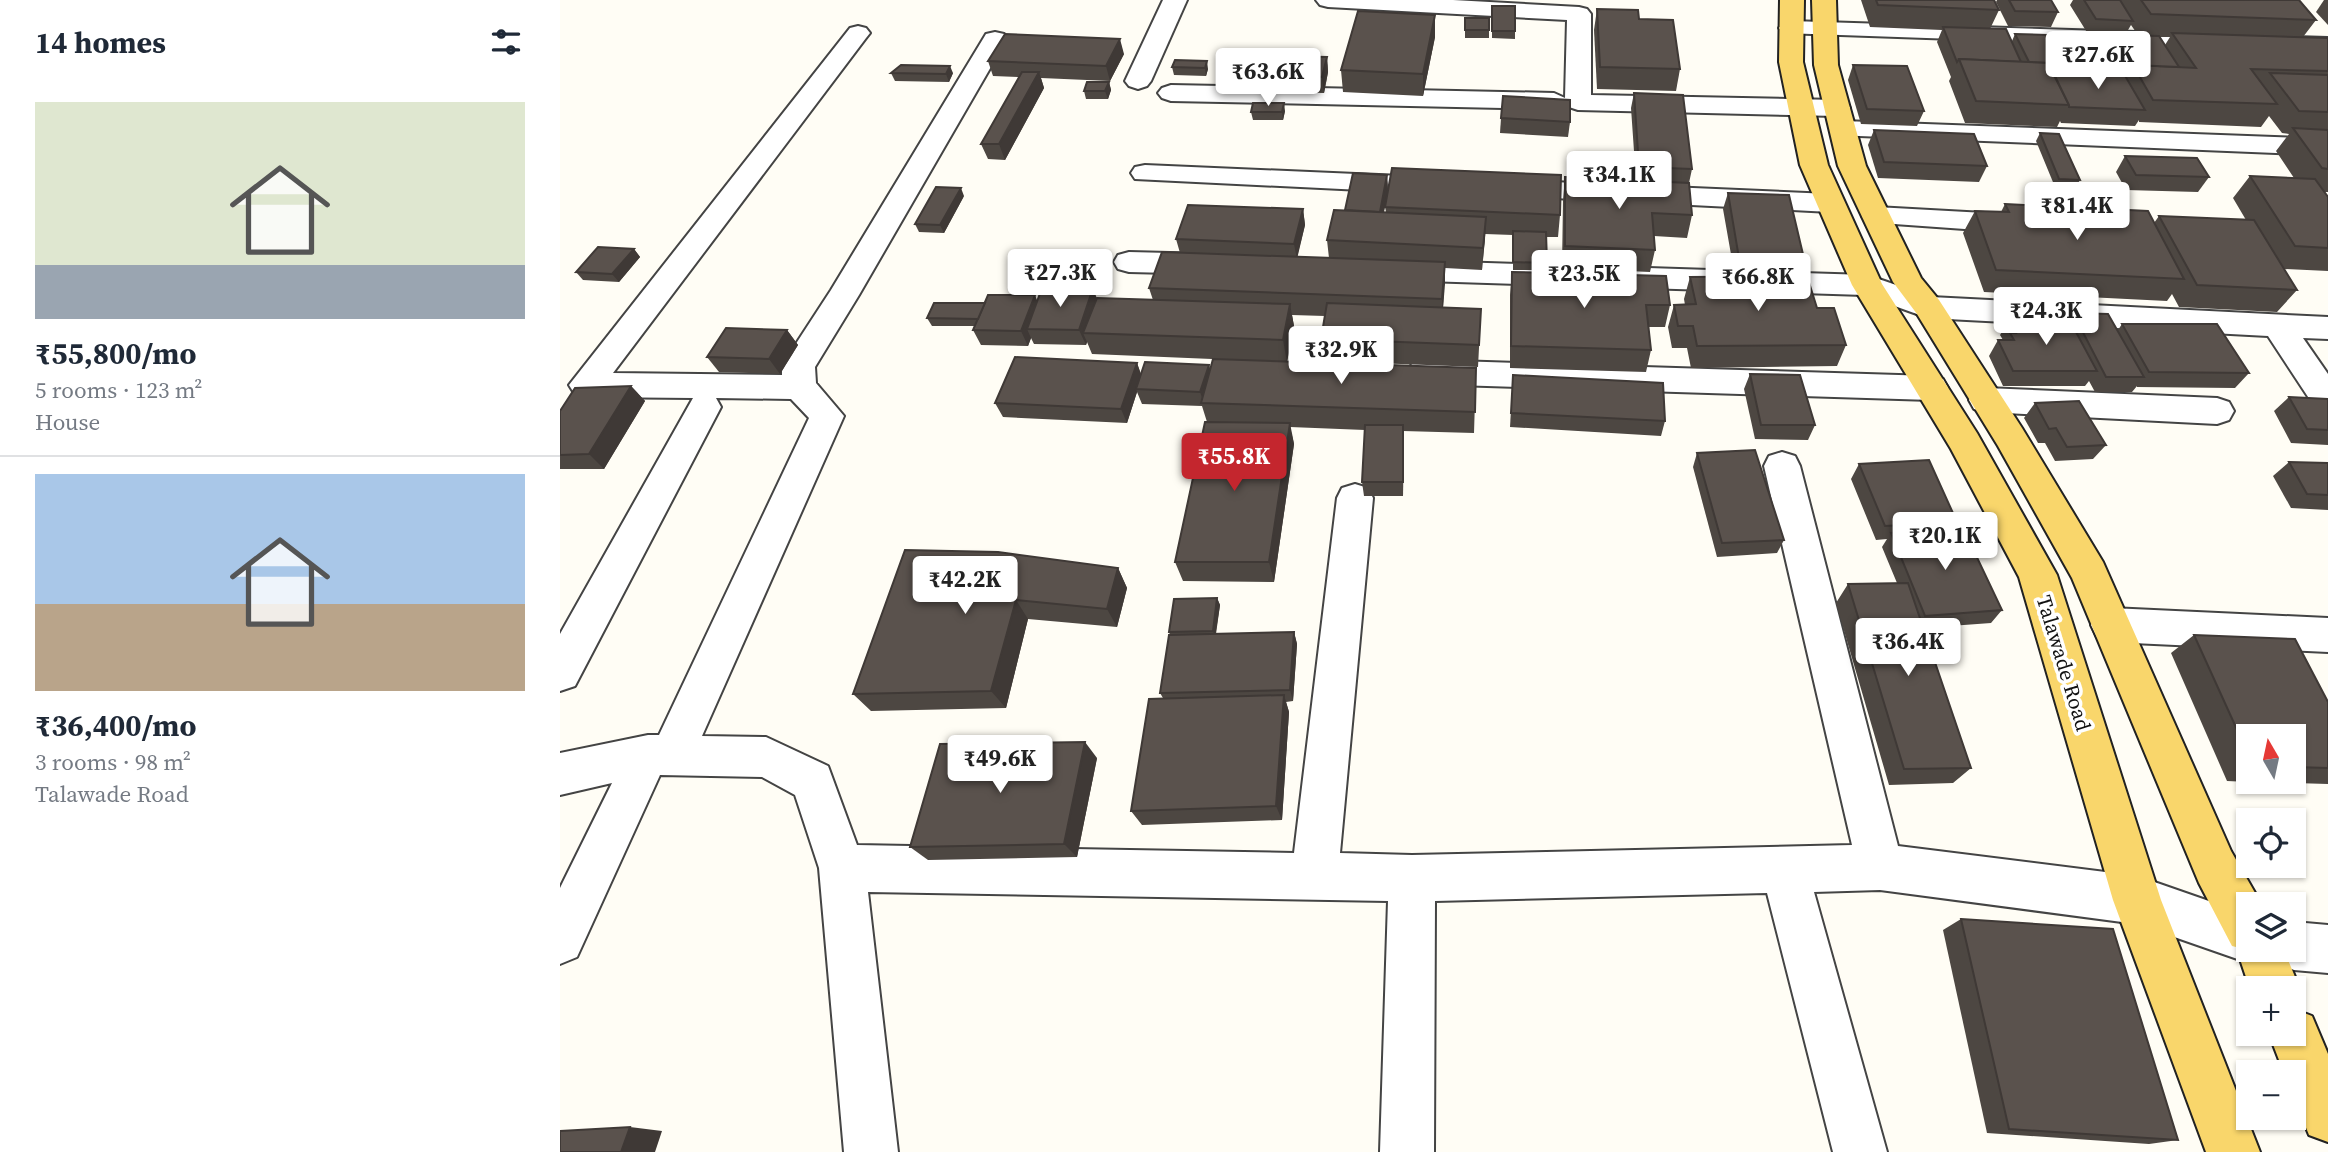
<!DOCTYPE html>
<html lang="en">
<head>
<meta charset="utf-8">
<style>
  :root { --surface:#fff; --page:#f2f2f3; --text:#1f2937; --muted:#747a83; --line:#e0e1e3; --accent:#c4262e }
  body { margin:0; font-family:"Source Serif 4",serif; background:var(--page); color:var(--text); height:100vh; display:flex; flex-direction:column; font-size:26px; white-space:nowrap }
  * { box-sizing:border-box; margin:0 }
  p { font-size:23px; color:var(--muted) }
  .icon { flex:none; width:38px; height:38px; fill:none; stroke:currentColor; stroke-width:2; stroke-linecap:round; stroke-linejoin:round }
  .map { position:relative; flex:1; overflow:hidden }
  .panel { display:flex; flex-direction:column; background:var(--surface); width:560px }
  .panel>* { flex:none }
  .needle { width:46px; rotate:351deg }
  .controls { position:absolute; left:1676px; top:724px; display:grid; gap:14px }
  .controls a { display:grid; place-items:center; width:70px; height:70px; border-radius:0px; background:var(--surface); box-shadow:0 2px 5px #0004; font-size:35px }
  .price { position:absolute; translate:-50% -60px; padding:0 16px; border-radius:7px; background:#fff; color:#222; font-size:23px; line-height:46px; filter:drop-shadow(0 2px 4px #0008) }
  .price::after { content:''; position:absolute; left:50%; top:42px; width:21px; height:16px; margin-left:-10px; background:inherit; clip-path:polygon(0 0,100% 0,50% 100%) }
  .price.selected { background:var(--accent); color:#fff }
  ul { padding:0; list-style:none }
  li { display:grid; align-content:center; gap:14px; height:371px; padding:0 35px }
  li+li { border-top:2px solid var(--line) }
  li span { display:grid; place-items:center; height:217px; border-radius:0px; color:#555 }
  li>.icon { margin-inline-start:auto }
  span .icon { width:126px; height:126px; fill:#fffc; stroke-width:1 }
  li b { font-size:30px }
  h2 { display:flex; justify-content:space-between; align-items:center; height:84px; padding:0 35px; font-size:30px }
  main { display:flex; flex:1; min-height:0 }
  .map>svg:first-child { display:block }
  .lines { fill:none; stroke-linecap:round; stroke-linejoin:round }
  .minor-casing { stroke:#444; stroke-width:4 }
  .major-casing { stroke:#222; stroke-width:4 }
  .minor { fill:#fff; fill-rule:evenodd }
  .major { fill:#f9d66b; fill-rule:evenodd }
  .wall { fill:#4d4742; fill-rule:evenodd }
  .shaded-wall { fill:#3f3936 }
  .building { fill:#5a524d; stroke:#3f3936; stroke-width:2 }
  .labels { text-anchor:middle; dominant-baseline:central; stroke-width:7; stroke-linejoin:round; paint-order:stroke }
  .street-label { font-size:21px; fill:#111; stroke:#fff }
</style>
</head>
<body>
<main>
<section class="panel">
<h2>14 homes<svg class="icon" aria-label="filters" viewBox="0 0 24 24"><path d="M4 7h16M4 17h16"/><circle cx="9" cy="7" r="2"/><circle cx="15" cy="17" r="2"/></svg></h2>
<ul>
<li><span style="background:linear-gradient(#dfe7d0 75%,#9aa5b1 0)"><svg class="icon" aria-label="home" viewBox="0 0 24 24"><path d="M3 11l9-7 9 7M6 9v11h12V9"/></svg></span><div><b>₹55,800/mo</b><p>5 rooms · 123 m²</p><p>House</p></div></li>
<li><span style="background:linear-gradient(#a9c7e8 60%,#b9a48a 0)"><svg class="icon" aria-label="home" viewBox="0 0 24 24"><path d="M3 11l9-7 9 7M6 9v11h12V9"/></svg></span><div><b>₹36,400/mo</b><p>3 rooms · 98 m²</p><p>Talawade Road</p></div></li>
</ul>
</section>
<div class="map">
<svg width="1768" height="1152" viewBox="0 0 1768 1152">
  <rect width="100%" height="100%" fill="#fffdf5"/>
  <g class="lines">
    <g class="minor-casing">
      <g id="minor">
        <path d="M603,0H627L591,81L587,86L578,89L569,86L565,81Z"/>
        <path d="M756,0H893L1019,7L1027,9L1031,14V95L1277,100L1286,102L1290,108L1286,114L1277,116L1018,110L1009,107L1006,103L1003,106L994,109L611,101L602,98L598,93L602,88L611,85L994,93L1005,98L1007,20L768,7L760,5Z"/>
        <path d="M1231,21L1768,38V52L1223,33L1219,28L1223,23Z"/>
        <path d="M298,26L306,28L310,33L306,38L53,373L222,375V367L226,359L271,290L423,39L426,34L435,32L444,34L447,39L299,295L255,367L256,383L284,416L142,736L206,737L268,766L297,845L734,853L777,498L782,488L795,484L808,488L813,498L780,853L852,855L1292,845L1204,466L1209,456L1222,452L1235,456L1240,466L1338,846L1577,876L1689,915V950H1708L1706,956L1689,963L1577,924L1320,890L1254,892L1327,1152H1273L1207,893L875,901L874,1152H820L828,901L308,892L338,1152H284L259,868L235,795L202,777L100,775L17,957L0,964V888L52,783L0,795V753L88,735H99L249,418L231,399L156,398L161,407L15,686L0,691V634L133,398L26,397L14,393L9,385L290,28Z"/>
        <path d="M1283,121L1768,139V155L1274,135L1270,129L1274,123Z"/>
        <path d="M585,165L842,176L852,178L856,184L852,190L842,192L575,179L571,173L575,167Z"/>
        <path d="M947,180L1270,194L1280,197L1284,203L1280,209L1270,212L937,195L933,189L937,183Z"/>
        <path d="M1316,207L1461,215L1471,218L1476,224L1471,230L1461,233L1306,222L1302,216L1306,210Z"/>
        <path d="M569,252L651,254L662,257L666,264L662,271L651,274L569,272L558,269L554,262L558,255Z"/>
        <path d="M834,260L1307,275L1371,297L1768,317V339L1743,338L1768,374V412L1756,409L1708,336L1368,318L1304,295L834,280L823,277L819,270L823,263Z"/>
        <path d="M864,360L1371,376L1383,379L1388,388L1383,397L1371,400L864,384L852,380L847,372L852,364Z"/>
        <path d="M1426,388L1657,398L1669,402L1674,411L1669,420L1657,424L1426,412L1414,409L1409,400L1414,391Z"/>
        <path d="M1551,608L1768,618V652L1551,642L1537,637L1531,625L1537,613Z"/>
        <path d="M1734,922L1768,925V973L1734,970L1717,963L1712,950H1734Z"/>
      </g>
    </g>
    <g class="major-casing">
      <g id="major">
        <path d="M1220,0H1244L1243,62L1268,165L1322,284L1417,433L1497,575L1601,900L1700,1152H1646L1553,900L1459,577L1391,449L1292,285L1240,165L1219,62Z"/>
        <path d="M1252,0H1276L1278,65L1306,166L1361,278L1379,300L1462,428L1543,562L1671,851L1702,905H1689V950H1724L1740,989L1734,1002V989H1690L1676,947L1672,946L1639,883L1512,578L1438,446L1357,314L1333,282L1278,166L1254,65Z"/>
        <path d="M1734,1009L1752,1016L1768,1054V1142L1749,1135L1734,1098V1073H1724L1709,1034H1734Z"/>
      </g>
    </g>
    <use href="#minor" class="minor"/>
    <use href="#major" class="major"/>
  </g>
  <g class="wall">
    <path d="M1301,0H1434L1439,10L1430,29L1452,41L1455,34L1523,43L1528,34L1510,5L1513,0H1739L1756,20L1743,37L1768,38V192H1764L1768,197V271L1724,269L1737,290L1717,312L1619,307L1612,294L1607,301L1424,292L1403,233L1415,211L1441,212L1445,204L1594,223L1599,216L1686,220L1673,198L1690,176L1734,178L1716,151L1729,134L1722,133L1709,116L1701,127L1579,122V120L1575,126L1501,123L1500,121L1497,127L1405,123L1389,81L1391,77L1377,42L1382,30L1310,27ZM1571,25L1578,35H1565ZM1600,37H1610L1605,45Z"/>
    <path d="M1437,0H1491L1498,12L1491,27L1448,26L1436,2Z"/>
    <path d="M1764,0H1768V25L1756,12Z"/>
    <path d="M932,6H955V39L932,38Z"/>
    <path d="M1037,9L1079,19L1120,69L1116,91L1037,89L1034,30Z"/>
    <path d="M875,15V37L863,96L783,92L781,70Z"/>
    <rect x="905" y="18" width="24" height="20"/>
    <path d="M564,54L550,81L481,78L484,88L445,160L428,159L421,144L459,77L433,76L428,61Z"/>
    <path d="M767,57L768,72L764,93L675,91L673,75Z"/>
    <path d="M615,60L648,69L646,76L614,75L612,67Z"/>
    <path d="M1293,65L1364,111L1357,126L1301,124L1288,80Z"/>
    <path d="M331,73H393L389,82L335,81Z"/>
    <path d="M549,82L551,90L548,99H526L524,91Z"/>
    <path d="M1074,93L1132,169L1129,183L1132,215L1127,238L1094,236L1095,250L1090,272L1002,268L1003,200L1005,177L1076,180L1071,108Z"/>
    <path d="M725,111L723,120H693L691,112Z"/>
    <path d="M941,118L1010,122L1008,137L940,133Z"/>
    <path d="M1314,130L1427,166L1419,182L1318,178L1308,145Z"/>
    <path d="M1480,133L1520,180L1515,188L1495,187L1476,141Z"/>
    <path d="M1565,156L1649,177L1638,192L1566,190L1556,172Z"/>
    <path d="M827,175L828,190L824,212H826L825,207L1000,215L998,237H986V270H953V235L925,234L922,270L885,268L883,307L921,309L918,367L764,361L761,339L765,316L732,315L734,326L727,362L532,354L527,342L526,345L474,344L471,338L468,346L421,345L413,330L415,326H372L367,318L425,303L537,298L593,300L589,288L620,253L616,239L743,209L745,225L737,257L769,258L767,240L785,211Z"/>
    <path d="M1168,193L1246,267L1242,277L1257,308L1286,345L1277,366L1131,368L1127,348H1112L1108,327L1114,305H1125L1124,299L1130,277H1175L1163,209Z"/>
    <path d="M404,196L384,233L359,232L355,224Z"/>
    <path d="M74,249L80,257L59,282L23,280L16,272Z"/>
    <path d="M952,272L1110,305L1105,327H1088L1091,350L1086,372L950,368V295Z"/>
    <path d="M1513,313L1558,330L1562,324L1689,373L1675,388L1577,387V386L1572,392H1535L1529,381L1525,386H1443L1429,356L1438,340H1443L1440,335L1450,319H1509Z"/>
    <path d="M227,330L238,345L220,374L159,372L147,357Z"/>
    <path d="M577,363L581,374L649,365L650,370L916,368L914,433L843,431V496H804L802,482L805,430L730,427L734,444L714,582L623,581L615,562L647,422L642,406L582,404L577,392L567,423L443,417L435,403Z"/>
    <path d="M1190,374L1255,425L1248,440L1195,439L1184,389Z"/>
    <path d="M953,375L1105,421L1101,436L950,427Z"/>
    <path d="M71,386L85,401L44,469H0V411Z"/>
    <path d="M1729,397L1768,399V445L1731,443L1714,411Z"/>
    <path d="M1475,403L1546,445L1533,459L1495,461L1485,443H1478L1464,418Z"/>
    <path d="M1137,453L1224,540L1217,553L1157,557L1133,467Z"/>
    <path d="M1729,462L1768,463V510L1731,508L1713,476Z"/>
    <path d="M1299,464L1397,522L1392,529L1442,610L1431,623L1363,628L1411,768L1393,783L1329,785L1276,603L1288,584L1337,583L1322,547L1327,539L1316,540L1291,479Z"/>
    <path d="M345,550L558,568L567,588L557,627L468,619L446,708L311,711L293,694Z"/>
    <path d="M657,598L660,605L656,634L734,632L737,644L733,701L726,702L729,712L722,820L582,825L571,811L603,698L600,693L610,635L609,632Z"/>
    <path d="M1634,635L1768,702V784L1705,782H1734V737H1689V782L1667,781L1611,653Z"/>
    <path d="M537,758L517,857L368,860L350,847Z"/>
    <path d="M1401,919L1618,1140L1589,1144L1427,1133L1383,930Z"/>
  </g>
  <g class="shaded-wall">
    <path d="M875,15V37L863,96V74Z"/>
    <path d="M560,39L564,54L550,81L546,66Z"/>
    <path d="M767,57L768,72L764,93L762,77Z"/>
    <path d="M647,61L648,69L646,76L645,68Z"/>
    <path d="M390,66L393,73L389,82L386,74Z"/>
    <path d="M479,72L484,88L445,160L439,144Z"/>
    <path d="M549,82L551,90L548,99L545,91Z"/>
    <path d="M724,103L725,111L723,120L722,112Z"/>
    <path d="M827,175L828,190L821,227L820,212Z"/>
    <path d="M401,188L404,196L384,233L380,225Z"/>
    <path d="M743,209L745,225L737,259L734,244Z"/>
    <path d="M926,217L925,239L922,270L923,248Z"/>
    <path d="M74,249L80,257L59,282L52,274Z"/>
    <path d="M885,262V284L882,321V299Z"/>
    <path d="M533,288L539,304L523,333L527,342L526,345L519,330Z"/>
    <path d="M475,295L481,310L467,329L471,338L468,346L461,331Z"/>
    <path d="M730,304L734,326L727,362L723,340Z"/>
    <path d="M227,330L238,345L220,374L209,359Z"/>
    <path d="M577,363L582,378L576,389L577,392L567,423L561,409Z"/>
    <path d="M649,365L653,380L644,403L640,392Z"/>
    <path d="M71,386L85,401L44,469L29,454Z"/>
    <path d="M730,423L734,444L714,582L709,562Z"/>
    <path d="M843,425L844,440L843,496Z"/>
    <path d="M558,568L567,588L557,627L547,609Z"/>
    <path d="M657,598L660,605L655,637L653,631Z"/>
    <path d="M456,600L468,619L446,708L431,691Z"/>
    <path d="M734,632L737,644L733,701L730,690Z"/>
    <path d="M724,695L729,712L722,820L716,806Z"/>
    <path d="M525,742L537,758L517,857L504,844Z"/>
    <path d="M70,1127L102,1131L95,1152H61Z"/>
  </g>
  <g class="building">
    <path d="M1316,0H1434L1439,10L1318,5Z"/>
    <path d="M1449,0H1491L1498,12L1455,11Z"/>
    <path d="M1524,0H1560L1573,21L1536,19Z"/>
    <path d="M1581,0H1739L1756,20L1591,14Z"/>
    <rect x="932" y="6" width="23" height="25"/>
    <path d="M1037,9L1078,10L1079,19L1113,20L1120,69L1040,67Z"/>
    <path d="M798,11L875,15L863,74L781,70Z"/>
    <rect x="905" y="18" width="24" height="12"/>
    <path d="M1383,27L1446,29L1461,62L1399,59L1397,62Z"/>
    <path d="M1612,33L1768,38V71L1691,69L1717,104L1593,100L1573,65L1636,68Z"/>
    <path d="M445,34L560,39L546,66L428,61Z"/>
    <path d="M1455,34L1519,36L1537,69L1490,67L1488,63L1469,62Z"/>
    <path d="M1528,34L1599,36L1619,67L1573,65L1570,70H1548Z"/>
    <path d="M679,55L767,57L762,77L673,75Z"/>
    <path d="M1399,59L1488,63L1509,105L1416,101Z"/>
    <path d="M615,60L647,61L645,68L612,67Z"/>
    <path d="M341,65L390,66L386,74L331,73Z"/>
    <path d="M1293,65L1347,66L1364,111L1307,109Z"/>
    <path d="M462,72H479L439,144H421Z"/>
    <path d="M1493,72L1564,74L1585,110L1509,107V105Z"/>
    <path d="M1710,73L1768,75V112L1739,111Z"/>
    <path d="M527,82H549L545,91H524Z"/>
    <path d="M1074,93L1123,95L1132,169L1079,167Z"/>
    <path d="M943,96L1010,100V122L941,118Z"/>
    <path d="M693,103H724L722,112H691Z"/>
    <path d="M1733,128L1768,130V169L1762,168Z"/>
    <path d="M1314,130L1414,134L1427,166L1324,162Z"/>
    <path d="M1480,133L1499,134L1520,180L1499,179Z"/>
    <path d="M1565,156L1637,158L1649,177L1576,175Z"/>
    <path d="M832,168L1001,175L1000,215L825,207Z"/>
    <path d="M793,173L827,175L820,212L785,210Z"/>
    <path d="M1690,176L1755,179L1768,197V248L1735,246Z"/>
    <path d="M1005,177L1129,183L1132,215L1092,213L1095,250L1005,246Z"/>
    <path d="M376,187L401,188L380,225L355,224Z"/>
    <path d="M1168,193L1229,195L1246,267L1180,264Z"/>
    <path d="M1445,204L1588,211L1624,279L1436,270L1415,211L1449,212Z"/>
    <path d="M628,205L743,209L734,244L616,239Z"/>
    <path d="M774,210L926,217L923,248L767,240Z"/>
    <path d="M1599,216L1694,220L1737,290L1637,285Z"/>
    <path d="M953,231L986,232L987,263L953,262Z"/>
    <path d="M38,247L74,249L52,274L16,272Z"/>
    <path d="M602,252L885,262L882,299L589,288Z"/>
    <path d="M952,272L1106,276L1110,305H1086L1091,350L951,346Z"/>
    <path d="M1247,276L1257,308H1274L1286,345L1137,346L1133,326H1118L1114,305L1136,304L1130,277Z"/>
    <path d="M482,288H533L519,330L467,329Z"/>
    <path d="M428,295H475L461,331L413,330Z"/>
    <path d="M537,298L730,304L723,340L523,333Z"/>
    <path d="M374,303H425L418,319L367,318Z"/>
    <path d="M767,303L921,309L919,345L761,339Z"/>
    <path d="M1513,313L1548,314L1584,377H1546Z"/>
    <path d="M1450,319H1509L1537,371H1453L1438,340H1454L1450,333H1456Z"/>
    <path d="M1562,324H1657L1689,373L1589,372Z"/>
    <path d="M166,328L227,330L209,359L147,357Z"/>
    <path d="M455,357L577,363L561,409L435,403Z"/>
    <path d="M653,359L916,368L915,412L641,403Z"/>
    <path d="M585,362L649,365L640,392L576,389Z"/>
    <path d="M1190,374L1240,375L1255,425H1201Z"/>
    <path d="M953,375L1103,383L1105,421L951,413Z"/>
    <path d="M71,386L29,454L0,455V411L15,388Z"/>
    <path d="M1729,397L1768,399V430L1747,429Z"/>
    <path d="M1519,401L1546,445L1507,447L1496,428L1489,429L1475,403Z"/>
    <path d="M645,422L730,423L709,562H615Z"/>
    <path d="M805,425H843V482H802Z"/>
    <path d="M1195,450L1224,540L1162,543L1137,453Z"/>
    <path d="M1369,460L1397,522L1325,526L1299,464Z"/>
    <path d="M1729,462L1768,463V495L1747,494Z"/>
    <path d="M1403,528L1442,610L1365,616L1331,533Z"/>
    <path d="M345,550L438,552L558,568L547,609L456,600L431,691L293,694Z"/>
    <path d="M1348,583L1411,768L1344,769L1288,584Z"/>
    <path d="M657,598L653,631L609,632L614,599Z"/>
    <path d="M734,632L730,690L600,693L609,635Z"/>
    <path d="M1634,635L1735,639L1768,702V768L1734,767V737H1689V756Z"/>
    <path d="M724,695L716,806L571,811L589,699Z"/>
    <path d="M525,742L504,844L350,847L380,744Z"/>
    <path d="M1401,919L1553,929L1618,1140L1449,1129Z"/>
    <path d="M70,1127L61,1152H0V1131Z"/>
  </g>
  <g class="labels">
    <g class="street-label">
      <text transform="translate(1504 663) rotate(73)">Talawade Road</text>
    </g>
  </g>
</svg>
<div class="controls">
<a><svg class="needle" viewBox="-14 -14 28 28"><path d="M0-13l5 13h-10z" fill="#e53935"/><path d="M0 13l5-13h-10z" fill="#747a83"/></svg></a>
<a><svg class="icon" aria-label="locate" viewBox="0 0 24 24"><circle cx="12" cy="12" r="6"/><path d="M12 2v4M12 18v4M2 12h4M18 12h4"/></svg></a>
<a><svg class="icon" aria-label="layers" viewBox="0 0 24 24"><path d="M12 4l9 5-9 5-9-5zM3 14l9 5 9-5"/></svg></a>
<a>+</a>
<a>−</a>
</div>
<b class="price" style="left:1538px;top:91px">₹27.6K</b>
<b class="price" style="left:708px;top:108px">₹63.6K</b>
<b class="price" style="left:1059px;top:211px">₹34.1K</b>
<b class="price" style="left:1517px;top:242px">₹81.4K</b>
<b class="price" style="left:500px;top:309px">₹27.3K</b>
<b class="price" style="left:1024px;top:310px">₹23.5K</b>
<b class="price" style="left:1198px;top:313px">₹66.8K</b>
<b class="price" style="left:1486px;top:347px">₹24.3K</b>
<b class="price" style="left:781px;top:386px">₹32.9K</b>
<b class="price selected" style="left:674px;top:493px">₹55.8K</b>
<b class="price" style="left:1385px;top:572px">₹20.1K</b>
<b class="price" style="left:405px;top:616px">₹42.2K</b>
<b class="price" style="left:1348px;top:678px">₹36.4K</b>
<b class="price" style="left:440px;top:795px">₹49.6K</b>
</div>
</main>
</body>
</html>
